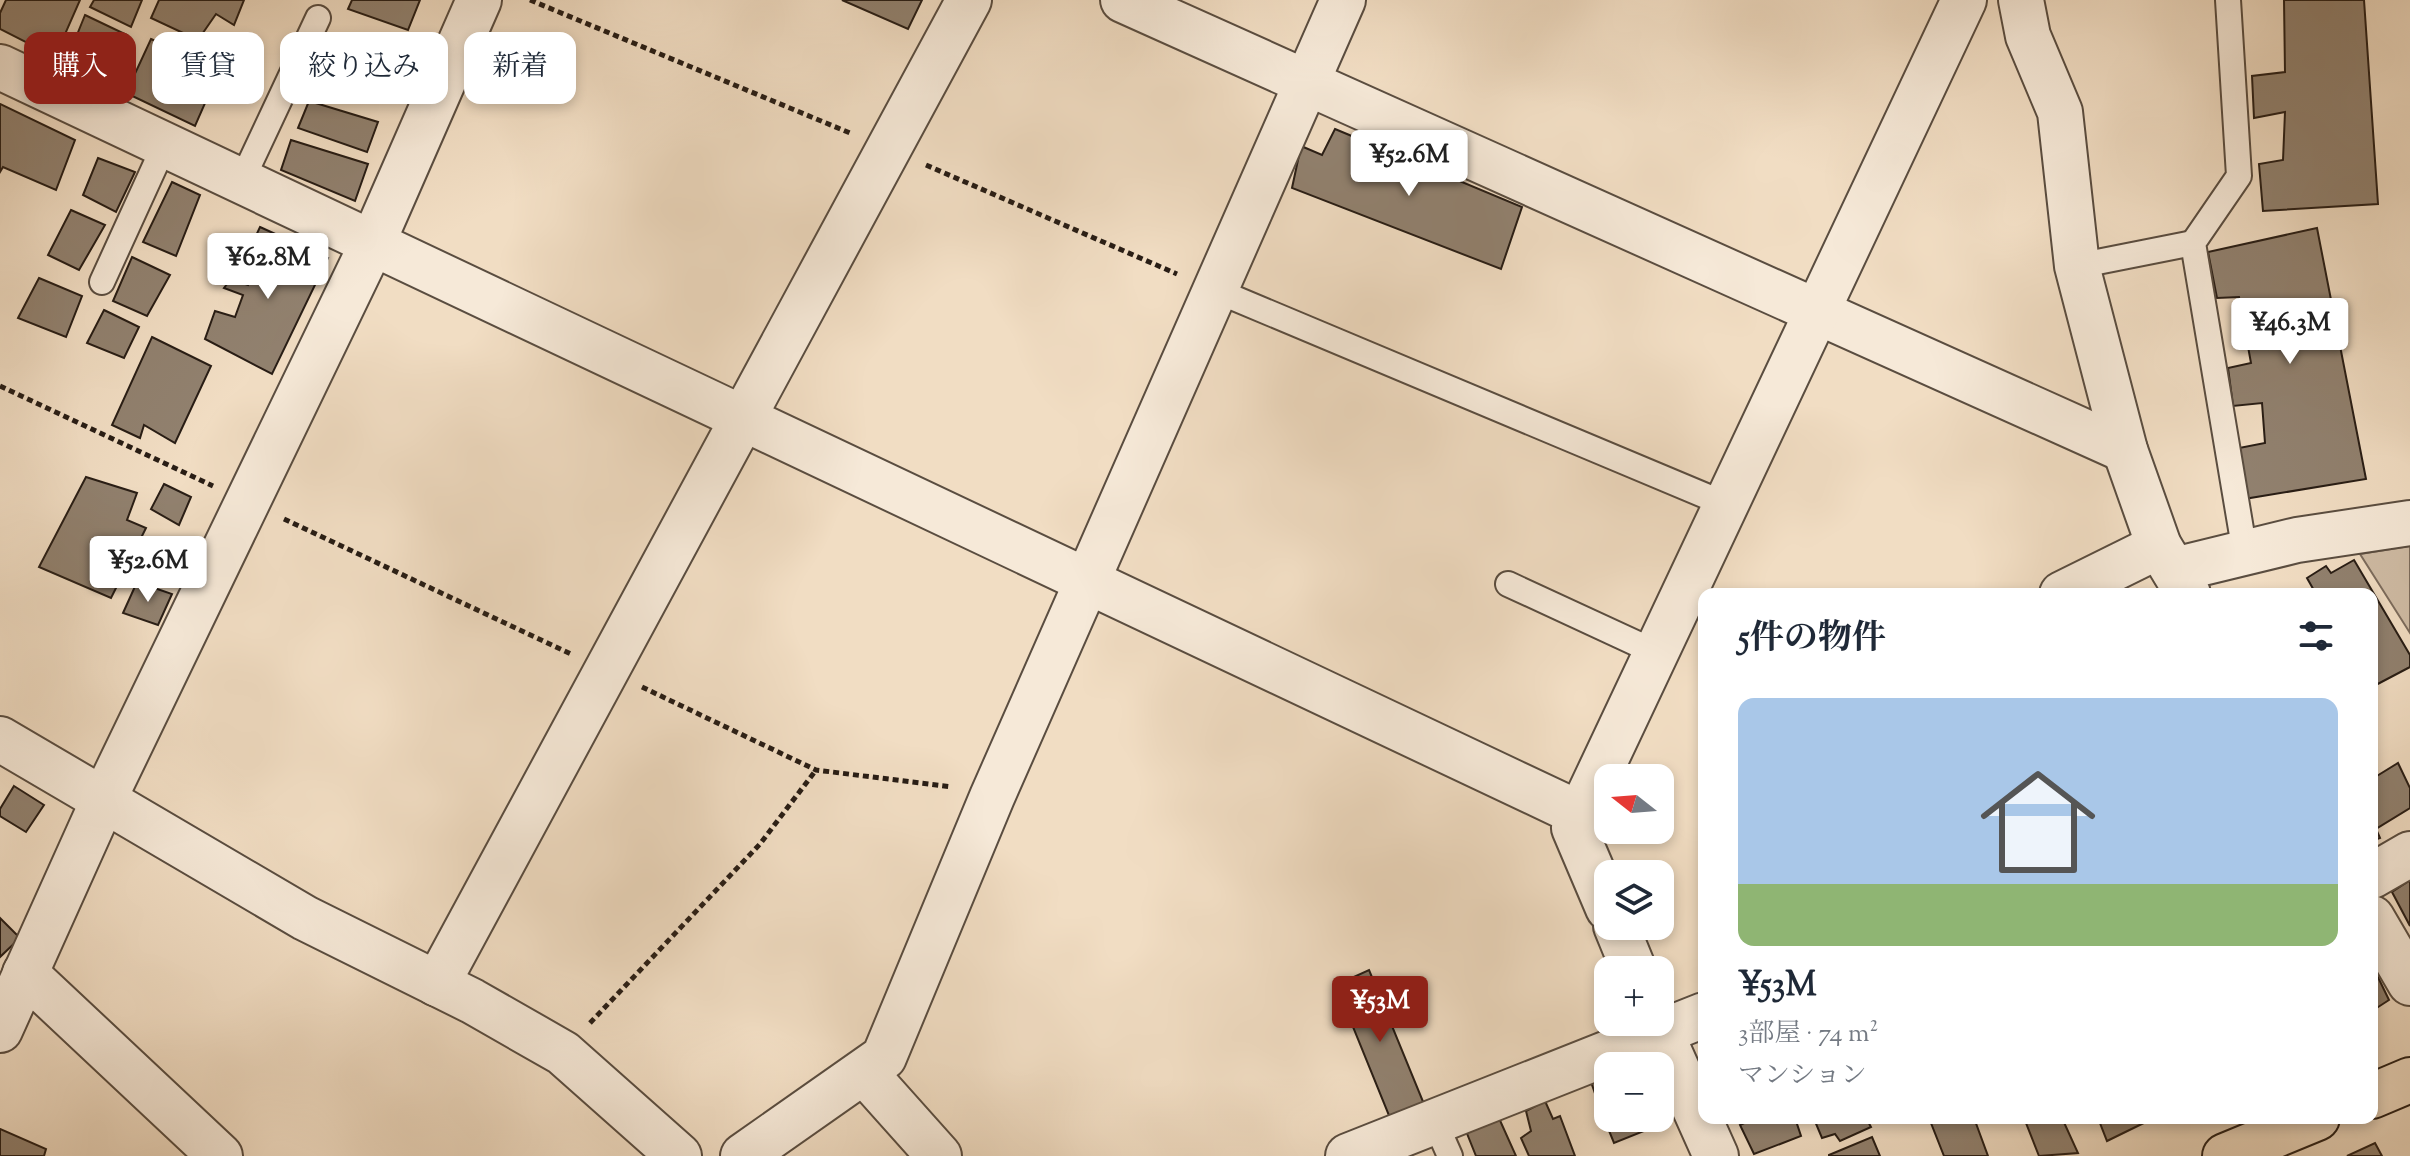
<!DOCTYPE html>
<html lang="ja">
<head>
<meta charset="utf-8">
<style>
  :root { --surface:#fff; --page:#f6f6f7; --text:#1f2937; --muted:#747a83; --line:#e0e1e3; --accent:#8f2418 }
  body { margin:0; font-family:"Sorts Mill Goudy","Noto Serif JP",serif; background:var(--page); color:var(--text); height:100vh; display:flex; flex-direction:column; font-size:30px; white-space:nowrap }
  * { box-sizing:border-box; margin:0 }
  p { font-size:26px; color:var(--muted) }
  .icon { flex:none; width:44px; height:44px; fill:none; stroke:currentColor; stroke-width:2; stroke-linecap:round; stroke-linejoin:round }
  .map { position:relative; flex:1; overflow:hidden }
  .side { position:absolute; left:1698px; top:588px; width:680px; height:536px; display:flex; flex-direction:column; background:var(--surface); border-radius:16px; box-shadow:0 4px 12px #0003 }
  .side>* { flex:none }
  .top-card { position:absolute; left:24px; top:32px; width:760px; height:72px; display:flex; gap:16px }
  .needle { width:52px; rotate:287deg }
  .tools { position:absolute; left:1594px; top:764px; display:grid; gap:16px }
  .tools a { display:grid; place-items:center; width:80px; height:80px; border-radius:16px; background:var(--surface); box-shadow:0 4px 12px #0003; font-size:40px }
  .price { position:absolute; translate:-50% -68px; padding:0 18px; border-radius:8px; background:#fff; color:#222; font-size:26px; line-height:52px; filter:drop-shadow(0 2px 4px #0008) }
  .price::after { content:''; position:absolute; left:50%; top:48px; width:24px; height:18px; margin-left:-12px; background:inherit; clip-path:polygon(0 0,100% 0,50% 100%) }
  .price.selected { background:var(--accent); color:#fff }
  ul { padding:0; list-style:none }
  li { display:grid; align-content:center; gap:16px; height:424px; padding:0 40px }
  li+li { border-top:2px solid var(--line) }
  li span { display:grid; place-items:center; height:248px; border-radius:16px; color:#555 }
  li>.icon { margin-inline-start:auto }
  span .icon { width:144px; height:144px; fill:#fffc; stroke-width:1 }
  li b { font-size:34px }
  h2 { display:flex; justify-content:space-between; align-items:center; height:96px; padding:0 40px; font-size:34px }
  .tag { padding:0 28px; border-radius:16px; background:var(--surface); box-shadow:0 4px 12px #0003; font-size:28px; line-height:72px }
  .tag.selected { background:var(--accent); color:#fff }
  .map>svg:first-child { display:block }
  .green { fill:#cfbca5; stroke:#7c6c5d; stroke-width:2 }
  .building { fill:#91816f; stroke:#281d15; stroke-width:2 }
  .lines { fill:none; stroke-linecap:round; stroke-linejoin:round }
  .service-casing { stroke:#5a4d40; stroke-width:28 }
  .minor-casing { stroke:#5a4d40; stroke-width:48 }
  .primary-casing { stroke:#281d15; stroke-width:48 }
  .path { stroke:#281d15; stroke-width:5; stroke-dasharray:6 4; stroke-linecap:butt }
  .service { stroke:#f6e9d8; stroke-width:24 }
  .minor { stroke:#f6e9d8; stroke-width:44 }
  .primary { stroke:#f1ddc3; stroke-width:44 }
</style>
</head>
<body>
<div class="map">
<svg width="2410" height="1156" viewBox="0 0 2410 1156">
  <rect width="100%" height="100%" fill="#f1ddc3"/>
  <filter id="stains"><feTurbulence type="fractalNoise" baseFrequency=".0025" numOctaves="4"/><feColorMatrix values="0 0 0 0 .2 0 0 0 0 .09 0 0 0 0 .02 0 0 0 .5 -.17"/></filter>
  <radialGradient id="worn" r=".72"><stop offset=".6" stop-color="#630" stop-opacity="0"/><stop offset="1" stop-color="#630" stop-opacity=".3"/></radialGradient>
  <path class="green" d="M2410,546V633L2360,554Z"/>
  <g class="building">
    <path d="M6,0H80L55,57L0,29V13Z"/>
    <path d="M94,0H142L131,27L90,7Z"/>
    <path d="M159,0H244L234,25L216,14L198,40L151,18Z"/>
    <path d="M352,0H420L408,30L348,9Z"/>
    <path d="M842,0H922L908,29Z"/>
    <path d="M2284,0H2364L2378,204L2263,211L2259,164L2283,160L2285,112L2254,118L2252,76L2285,72Z"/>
    <path d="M85,15L127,35L109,79L85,76L81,84L62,72Z"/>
    <path d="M151,39L220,69L195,126L126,93Z"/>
    <path d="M321,53L377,71L365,98L312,81Z"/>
    <path d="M309,101L378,122L367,152L298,128Z"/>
    <path d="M0,104L75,140L56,190L3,167L0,172Z"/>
    <path d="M1335,129L1522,207L1501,269L1292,188L1301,146L1322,155Z"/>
    <path d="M291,140L368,164L355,201L281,170Z"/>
    <path d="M98,158L135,172L116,212L83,195Z"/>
    <path d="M172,182L200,195L176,256L143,242Z"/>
    <path d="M71,210L105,225L79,270L48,255Z"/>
    <path d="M260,227L328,258L272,374L205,339L215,311L235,317L243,295L224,288L231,279L248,285L257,263L247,255Z"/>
    <path d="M2317,228L2366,479L2244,499L2239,448L2265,443L2262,403L2233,406L2228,368L2251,363L2239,297L2217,298L2208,252Z"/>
    <path d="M132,257L170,275L147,316L113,301Z"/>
    <path d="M39,278L82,296L66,337L18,318Z"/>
    <path d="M104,310L139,327L124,358L87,343Z"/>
    <path d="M152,337L211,366L175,443L144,425L140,438L112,425Z"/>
    <path d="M86,477L137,493L127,520L146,528L111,598L39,567Z"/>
    <path d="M164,484L191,497L179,525L151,509Z"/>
    <path d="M2354,560L2410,655V667L2372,687V594H2316L2307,578L2326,566L2331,573Z"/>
    <path d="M137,582L172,594L158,625L123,613Z"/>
    <path d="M2398,763L2410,788V808L2376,829L2380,838L2372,841V779Z"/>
    <path d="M14,786L44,805L26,832L0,816V809Z"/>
    <path d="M2410,880V926L2392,892Z"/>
    <path d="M0,918L20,938L0,957Z"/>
    <path d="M1369,970L1424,1104L1390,1118L1336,985Z"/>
    <path d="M2376,973L2389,1000L2372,1011V975Z"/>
    <path d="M1608,1069V1105L1600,1108L1589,1076Z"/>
    <path d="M1545,1101L1553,1119L1560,1116L1575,1156H1529L1521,1138L1531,1131L1526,1111Z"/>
    <path d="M1660,1112L1664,1123L1614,1143L1603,1116L1660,1118Z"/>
    <path d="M1498,1116L1516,1156H1476L1466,1131Z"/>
    <path d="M1755,1118H1795L1801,1136L1754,1154L1740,1125Z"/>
    <path d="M1866,1118L1871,1127L1840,1141L1835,1134L1822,1138L1814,1119Z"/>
    <path d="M1929,1118H1974L1988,1156H1944Z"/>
    <path d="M2024,1118H2062L2078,1153L2039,1156Z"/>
    <path d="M2098,1118H2154L2107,1141Z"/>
    <path d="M0,1129L46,1149L44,1156H0Z"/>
    <path d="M1872,1137L1880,1156H1829V1155Z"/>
    <path d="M2375,1143L2382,1156H2347Z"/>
  </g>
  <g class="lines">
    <g class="service-casing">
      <g id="service">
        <path d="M2228,0L2239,176L2193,243L2245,553"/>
        <path d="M242,180L318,18"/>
        <path d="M2077,266L2193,243"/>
        <path d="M102,282L165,144"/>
        <path d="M1215,290L1725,504"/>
        <path d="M1508,584L1655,652"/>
        <path d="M1435,1122L1450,1156"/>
      </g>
    </g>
    <g class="minor-casing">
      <g id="minor">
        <path d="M1123,0L2125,450"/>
        <path d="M2021,0L2028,36L2060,112L2077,266L2125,450L2159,546L2188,594"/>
        <path d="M0,67L1580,814L1574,828L1608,908"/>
        <path d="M2174,570L2297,540L2410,523"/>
        <path d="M2062,594L2159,546"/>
        <path d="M0,739L305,918L472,1001L563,1053L679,1156"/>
        <path d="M1580,814L1964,0"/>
        <path d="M2372,876L2410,854"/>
        <path d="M2372,918L2410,983"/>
        <path d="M1616,926L1634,970"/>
        <path d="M25,973L220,1156"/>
        <path d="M437,984L969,0"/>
        <path d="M1656,1022L1716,1156"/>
        <path d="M0,1030L103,801L373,242L479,0"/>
        <path d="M864,1072L939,1156"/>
        <path d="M743,1156L884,1057L992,797L1343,0"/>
        <path d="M1348,1156L1704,1015"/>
      </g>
    </g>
    <g class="primary-casing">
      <g id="primary">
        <path d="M2372,1096L2410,1080"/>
        <path d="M2225,1156L2317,1118"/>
      </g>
    </g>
    <g class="path">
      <path d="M530,0L850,133"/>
      <path d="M926,165L1177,274"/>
      <path d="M0,386L213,486"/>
      <path d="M284,519L571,654"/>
      <path d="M642,687L816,770L952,787"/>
      <path d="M590,1023L760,844L816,770"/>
    </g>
    <use href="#service" class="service"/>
    <use href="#minor" class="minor"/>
    <use href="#primary" class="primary"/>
  </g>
  <rect width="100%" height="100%" filter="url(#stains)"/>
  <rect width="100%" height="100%" fill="url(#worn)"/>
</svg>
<div class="tools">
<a><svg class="needle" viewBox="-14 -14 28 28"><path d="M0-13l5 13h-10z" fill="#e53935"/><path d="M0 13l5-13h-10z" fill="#747a83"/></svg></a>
<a><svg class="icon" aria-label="layers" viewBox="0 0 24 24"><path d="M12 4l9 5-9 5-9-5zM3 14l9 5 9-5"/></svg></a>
<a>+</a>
<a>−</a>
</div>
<b class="price" style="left:1409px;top:198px">¥52.6M</b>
<b class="price" style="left:268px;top:301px">¥62.8M</b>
<b class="price" style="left:2290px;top:366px">¥46.3M</b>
<b class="price" style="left:148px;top:604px">¥52.6M</b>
<b class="price selected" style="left:1380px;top:1044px">¥53M</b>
<div class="top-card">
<a class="tag selected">購入</a>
<a class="tag">賃貸</a>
<a class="tag">絞り込み</a>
<a class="tag">新着</a>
</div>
<section class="side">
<h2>5件の物件<svg class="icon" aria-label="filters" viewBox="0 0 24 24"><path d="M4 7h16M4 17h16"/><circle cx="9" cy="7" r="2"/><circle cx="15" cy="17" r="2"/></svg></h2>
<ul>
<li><span style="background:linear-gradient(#a9c7e8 75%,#8fb573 0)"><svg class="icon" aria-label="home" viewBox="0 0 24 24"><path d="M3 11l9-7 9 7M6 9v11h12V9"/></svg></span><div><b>¥53M</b><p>3部屋 · 74 m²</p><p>マンション</p></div></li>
</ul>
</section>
</div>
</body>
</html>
